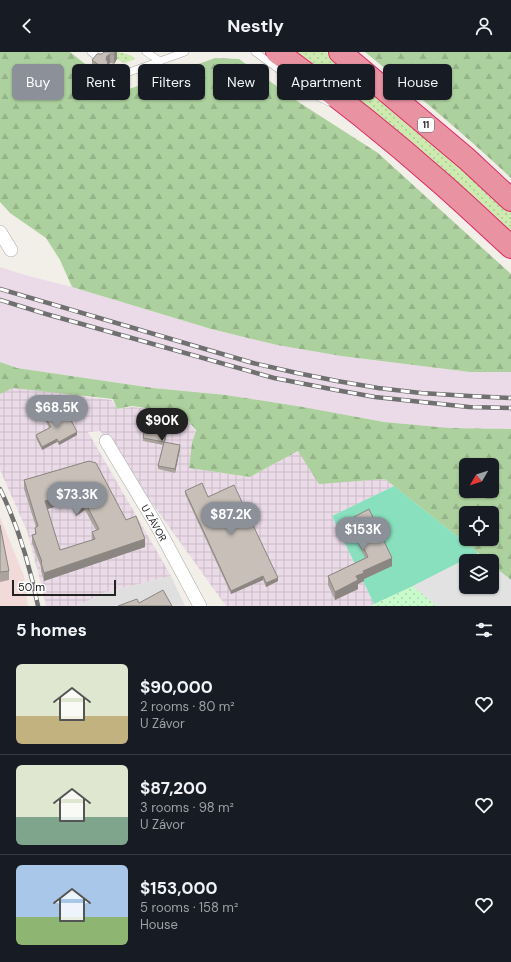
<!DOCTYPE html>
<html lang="en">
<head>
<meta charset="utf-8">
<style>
  :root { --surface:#171b24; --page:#242831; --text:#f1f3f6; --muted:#9ea1a6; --line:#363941; --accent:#8c9099 }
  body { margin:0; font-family:"DM Sans",sans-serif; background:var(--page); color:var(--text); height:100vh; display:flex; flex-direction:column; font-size:15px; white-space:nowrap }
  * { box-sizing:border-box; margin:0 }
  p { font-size:13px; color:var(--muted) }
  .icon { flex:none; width:22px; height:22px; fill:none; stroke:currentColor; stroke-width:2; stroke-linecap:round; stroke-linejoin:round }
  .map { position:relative; height:554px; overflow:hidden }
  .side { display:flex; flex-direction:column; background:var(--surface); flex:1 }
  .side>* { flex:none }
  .top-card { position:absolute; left:12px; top:12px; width:487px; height:36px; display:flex; gap:8px }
  .needle { width:26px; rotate:231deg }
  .controls { position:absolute; left:459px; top:406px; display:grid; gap:8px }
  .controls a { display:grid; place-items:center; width:40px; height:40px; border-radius:6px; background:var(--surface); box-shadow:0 1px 3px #0004; font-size:20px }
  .scale { position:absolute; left:12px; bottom:10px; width:104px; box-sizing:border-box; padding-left:4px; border:2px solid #222; border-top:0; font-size:11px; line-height:14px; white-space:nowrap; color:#222; -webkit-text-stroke:3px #fff; paint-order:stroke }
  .price { position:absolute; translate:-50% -34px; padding:0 9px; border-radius:14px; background:var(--accent); color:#fff; font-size:13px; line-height:26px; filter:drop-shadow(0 1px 2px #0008) }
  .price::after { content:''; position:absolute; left:50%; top:24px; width:12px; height:9px; margin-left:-6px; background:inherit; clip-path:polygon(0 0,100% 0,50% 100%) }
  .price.active { background:#222; color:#fff }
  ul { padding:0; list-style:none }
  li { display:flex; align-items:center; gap:12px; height:100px; padding:0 16px }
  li+li { border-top:1px solid var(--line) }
  li span { display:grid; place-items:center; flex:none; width:112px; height:80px; border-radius:6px; color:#555 }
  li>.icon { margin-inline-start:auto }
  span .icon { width:48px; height:48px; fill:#fffc; stroke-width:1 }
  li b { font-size:17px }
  h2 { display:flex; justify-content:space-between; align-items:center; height:48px; padding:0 16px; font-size:17px }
  .tag { padding:0 14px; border-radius:6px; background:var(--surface); box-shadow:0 1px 3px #0004; font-size:14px; line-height:36px }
  .tag.active { background:var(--accent); color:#fff }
  header { display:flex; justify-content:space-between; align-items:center; height:52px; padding:0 16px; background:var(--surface); font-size:18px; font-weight:700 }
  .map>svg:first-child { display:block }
  .residential { fill:#e0dfdf }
  .commercial { fill:#f2dad9 }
  .industrial { fill:url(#industrial-grid) }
  .railway { fill:#ebdbe8 }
  .grass { fill:url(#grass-dots) }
  .forest { fill:url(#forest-firs); fill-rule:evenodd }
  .park { fill:url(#park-dots) }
  .pitch { fill:#88e0be }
  .parking { fill:#e2e2e2 }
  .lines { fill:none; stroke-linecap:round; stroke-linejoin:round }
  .lane-casing { stroke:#a9a9a9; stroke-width:8 }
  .street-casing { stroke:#a9a9a9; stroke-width:14 }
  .highway-casing { stroke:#dc2a67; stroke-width:24 }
  .lane { stroke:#fff; stroke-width:7 }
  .street { stroke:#fff; stroke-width:13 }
  .highway { stroke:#e892a2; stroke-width:22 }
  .rail-casing { stroke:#707070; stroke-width:4.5 }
  .rail { stroke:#fff; stroke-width:3; stroke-dasharray:9; stroke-linecap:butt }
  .wall { fill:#aba49e; fill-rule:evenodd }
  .shaded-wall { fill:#8b8681 }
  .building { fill:#c7bfb8; stroke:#8b8681; fill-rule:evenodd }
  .labels { text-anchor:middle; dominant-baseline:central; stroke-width:3; stroke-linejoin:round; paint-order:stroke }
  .shield { fill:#fff; stroke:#646464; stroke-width:1 }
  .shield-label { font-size:9px; font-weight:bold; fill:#222 }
  .street-label { font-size:10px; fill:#222; stroke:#fff }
</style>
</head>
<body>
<header><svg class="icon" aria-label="back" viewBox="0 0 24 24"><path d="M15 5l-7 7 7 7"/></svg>Nestly<svg class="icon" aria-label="person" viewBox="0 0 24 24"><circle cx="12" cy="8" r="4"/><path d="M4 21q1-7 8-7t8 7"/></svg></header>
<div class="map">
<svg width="511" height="554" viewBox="0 0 511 554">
  <defs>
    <pattern id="industrial-grid" width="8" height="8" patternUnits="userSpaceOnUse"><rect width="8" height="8" fill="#ebdbe8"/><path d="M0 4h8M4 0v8" fill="none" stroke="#c9bcc7"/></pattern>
    <pattern id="grass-dots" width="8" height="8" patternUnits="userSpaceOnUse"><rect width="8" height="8" fill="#cdebb0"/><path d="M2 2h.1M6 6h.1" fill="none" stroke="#b0c997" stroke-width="1.8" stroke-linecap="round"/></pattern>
    <pattern id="forest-firs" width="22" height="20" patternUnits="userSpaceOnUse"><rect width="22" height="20" fill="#add19e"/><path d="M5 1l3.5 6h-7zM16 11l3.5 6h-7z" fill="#95b388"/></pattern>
    <pattern id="park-dots" width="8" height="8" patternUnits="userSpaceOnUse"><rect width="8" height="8" fill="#c8facc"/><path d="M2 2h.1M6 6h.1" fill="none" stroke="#acd6af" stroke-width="1.8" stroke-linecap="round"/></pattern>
  </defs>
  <rect width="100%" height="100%" fill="#f2efe9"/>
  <path class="residential" d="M171,524L185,554H77L106,540Z"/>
  <path class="commercial" d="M0,465L24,524L28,554H0Z"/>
  <path class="industrial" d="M4,327L86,345L112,348L117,357L133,355L181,361L195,378L189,416L250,425L298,399L358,429L385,427L394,434L332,464L374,552L370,554H226L100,379L88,380L171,524L106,540L77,554H46L43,539L27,479L0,418V330Z"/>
  <path class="railway" d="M0,215L25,223L72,235L210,277L277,293L341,304L470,320H511V377L449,376L384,370L303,355L226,343L153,336L17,316L0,310Z"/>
  <g class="grass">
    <path d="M106,0C116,0 130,0 135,7L133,8L124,11Z"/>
    <path d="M290,0H326L397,57L511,160V183Z"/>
  </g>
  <g class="forest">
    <path d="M0,0H70L121,40L215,6L239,7L300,51L378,101L511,222V320H470L341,304L277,293L211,277L72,235L60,208L46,186L10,161L0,150Z"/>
    <path d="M365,0H511V126C464,82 415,41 365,0Z"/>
    <path d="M0,310L17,316L153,336L226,343L303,355L384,370L449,376L511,377V528L492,513V509H488L385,427L319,432L298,399L250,425L189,416L192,391L196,378L181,361L132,354L117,357L113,347L13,336L0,342ZM466,413H492V439H466ZM466,461H492V487H466Z"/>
  </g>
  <path class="park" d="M413,534L437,554H370Z"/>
  <path class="pitch" d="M394,434L478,501L413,534L374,552L332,464Z"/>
  <path class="parking" d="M478,501L488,509H466V535H492V513L511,528V554H437L413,534Z"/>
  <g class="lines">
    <g class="lane-casing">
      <g id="lane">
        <path d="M91,0L100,7"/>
        <path d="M146,0L160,9L185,0"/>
        <path d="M255,0L314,43L329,50"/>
        <path d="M111,16L124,22L160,9"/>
      </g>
    </g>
    <g class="street-casing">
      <g id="street">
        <path d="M0,180L11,198"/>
        <path d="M106,389L157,474L200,554"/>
      </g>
    </g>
    <g class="highway-casing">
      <g id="highway">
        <path d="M277,0C334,41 389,85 441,131C465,152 488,174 511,195"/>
        <path d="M340,0L467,107L511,148"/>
      </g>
    </g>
    <use href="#lane" class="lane"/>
    <use href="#street" class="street"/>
    <use href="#highway" class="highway"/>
    <g class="rail-casing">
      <g id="rail">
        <path d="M0,237L253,311L297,321L337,329L378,336L421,341L469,344L511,346"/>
        <path d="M0,248L46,262L274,326L336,338L375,345L469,355L511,356"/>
        <path d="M0,437C18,474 30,514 38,554"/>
      </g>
    </g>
    <use href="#rail" class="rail"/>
  </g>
  <g class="wall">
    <path d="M103,0H117V7L114,12L110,11L108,13V20L104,26L92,18V8L103,1Z"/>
    <path d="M57,361L62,363L77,383L59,393L57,390L42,398L36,386V383L49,376L45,368V365Z"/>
    <path d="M159,371L168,376L165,390L180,397L175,421L158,417V414L163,393L143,389V386Z"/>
    <path d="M89,409L126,468L145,495L44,529L41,519V515L32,491V483L35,482V476L36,475L24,437V428ZM69,450L76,464L85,458L96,478L92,480V488L60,498L47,457Z"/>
    <path d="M185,439L208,445L278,529L266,535L263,528L231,542L185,442Z"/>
    <path d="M350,467L392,514L364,527V529L358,532V537L335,548L328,533V524L365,506L350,475Z"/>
    <path d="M0,473L9,519V528L0,530Z"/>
  </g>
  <g class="shaded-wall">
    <path d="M115,0H117V7L114,12V2Z"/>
    <path d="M110,2V11L108,13V20L104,26V17L107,4Z"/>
    <path d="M168,373V376L164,393V390Z"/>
    <path d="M77,380V383L59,393V390Z"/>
    <path d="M57,387V390L42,398V395Z"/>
    <path d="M180,393V397L175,421V417Z"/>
    <path d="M69,442V450L45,458V449Z"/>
    <path d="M85,450V458L76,464V455Z"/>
    <path d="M145,487V495L44,529V521Z"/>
    <path d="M392,506V514L364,527V529L358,532V537L335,548V540L363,519Z"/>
    <path d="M263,524V528L231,542V539Z"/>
    <path d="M278,526V529L266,535V531Z"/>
  </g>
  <g class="building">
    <path d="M104,0H115L114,2H110L107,4L106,7L108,11L104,17L92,8L97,2H102Z"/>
    <path d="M55,359L57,361L60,359L62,363L67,360L77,380L59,390L57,387L42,395L36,383L51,375L45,365Z"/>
    <path d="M147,364L159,367L158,371L168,373L164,390L180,393L175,417L158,414L164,390L143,386Z"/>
    <path d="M89,409L96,411L126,468L136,464L145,487L44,521L41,511L42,510L32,483L36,482L35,476L38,474L24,428ZM69,442L76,455L85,450L99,477L92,480L95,487L60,498L45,449Z"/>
    <path d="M202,431L208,445L234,433L278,526L266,531L263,524L231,539L185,439Z"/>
    <path d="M369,457L392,506L363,519L364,521L356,524L358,528L335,540L328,524L368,505L350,467Z"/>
    <path d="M0,473L9,519L0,520Z"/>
    <path d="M163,538L172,554H118L137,547L139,551Z"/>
  </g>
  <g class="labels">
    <rect class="shield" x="418" y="66" width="16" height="14" rx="3"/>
    <g class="shield-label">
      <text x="426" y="73">11</text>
    </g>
    <g class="street-label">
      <text transform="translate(154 471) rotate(60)">U ZÁVOR</text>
    </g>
  </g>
</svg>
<div class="controls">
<a><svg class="needle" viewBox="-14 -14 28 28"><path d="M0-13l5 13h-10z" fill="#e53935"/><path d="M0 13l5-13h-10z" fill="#9ea1a6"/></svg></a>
<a><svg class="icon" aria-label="locate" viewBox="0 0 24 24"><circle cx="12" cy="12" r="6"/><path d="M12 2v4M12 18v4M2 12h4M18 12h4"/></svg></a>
<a><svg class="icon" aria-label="layers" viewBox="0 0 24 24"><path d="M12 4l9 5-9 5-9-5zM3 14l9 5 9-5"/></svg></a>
</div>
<div class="scale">50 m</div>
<b class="price" style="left:57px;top:377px">$68.5K</b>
<b class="price active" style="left:162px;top:390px">$90K</b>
<b class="price" style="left:77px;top:464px">$73.3K</b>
<b class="price" style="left:231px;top:484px">$87.2K</b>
<b class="price" style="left:363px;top:499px">$153K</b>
<div class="top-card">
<a class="tag active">Buy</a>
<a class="tag">Rent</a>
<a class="tag">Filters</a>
<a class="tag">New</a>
<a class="tag">Apartment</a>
<a class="tag">House</a>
</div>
</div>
<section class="side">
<h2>5 homes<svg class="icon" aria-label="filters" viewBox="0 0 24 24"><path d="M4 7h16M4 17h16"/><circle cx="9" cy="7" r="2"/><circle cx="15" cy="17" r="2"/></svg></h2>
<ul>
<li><span style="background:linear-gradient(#dfe7d0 65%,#c2b280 0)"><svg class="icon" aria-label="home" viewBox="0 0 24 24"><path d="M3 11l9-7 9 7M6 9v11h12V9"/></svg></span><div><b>$90,000</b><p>2 rooms · 80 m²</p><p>U Závor</p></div><svg class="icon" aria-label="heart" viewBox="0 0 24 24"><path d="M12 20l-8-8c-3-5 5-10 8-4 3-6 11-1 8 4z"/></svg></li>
<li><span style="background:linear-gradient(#dfe7d0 65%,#7fa58c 0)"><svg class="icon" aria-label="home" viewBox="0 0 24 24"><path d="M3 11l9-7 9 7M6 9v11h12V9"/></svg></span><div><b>$87,200</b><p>3 rooms · 98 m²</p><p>U Závor</p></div><svg class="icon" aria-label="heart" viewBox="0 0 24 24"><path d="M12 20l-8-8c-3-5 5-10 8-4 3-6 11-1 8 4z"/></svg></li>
<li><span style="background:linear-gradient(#a9c7e8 65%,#8fb573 0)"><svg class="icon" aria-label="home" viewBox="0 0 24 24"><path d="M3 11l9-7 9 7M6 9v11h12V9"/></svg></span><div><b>$153,000</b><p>5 rooms · 158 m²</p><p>House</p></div><svg class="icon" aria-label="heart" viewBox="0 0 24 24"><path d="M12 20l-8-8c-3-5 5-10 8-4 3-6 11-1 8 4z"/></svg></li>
</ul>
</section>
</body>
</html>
